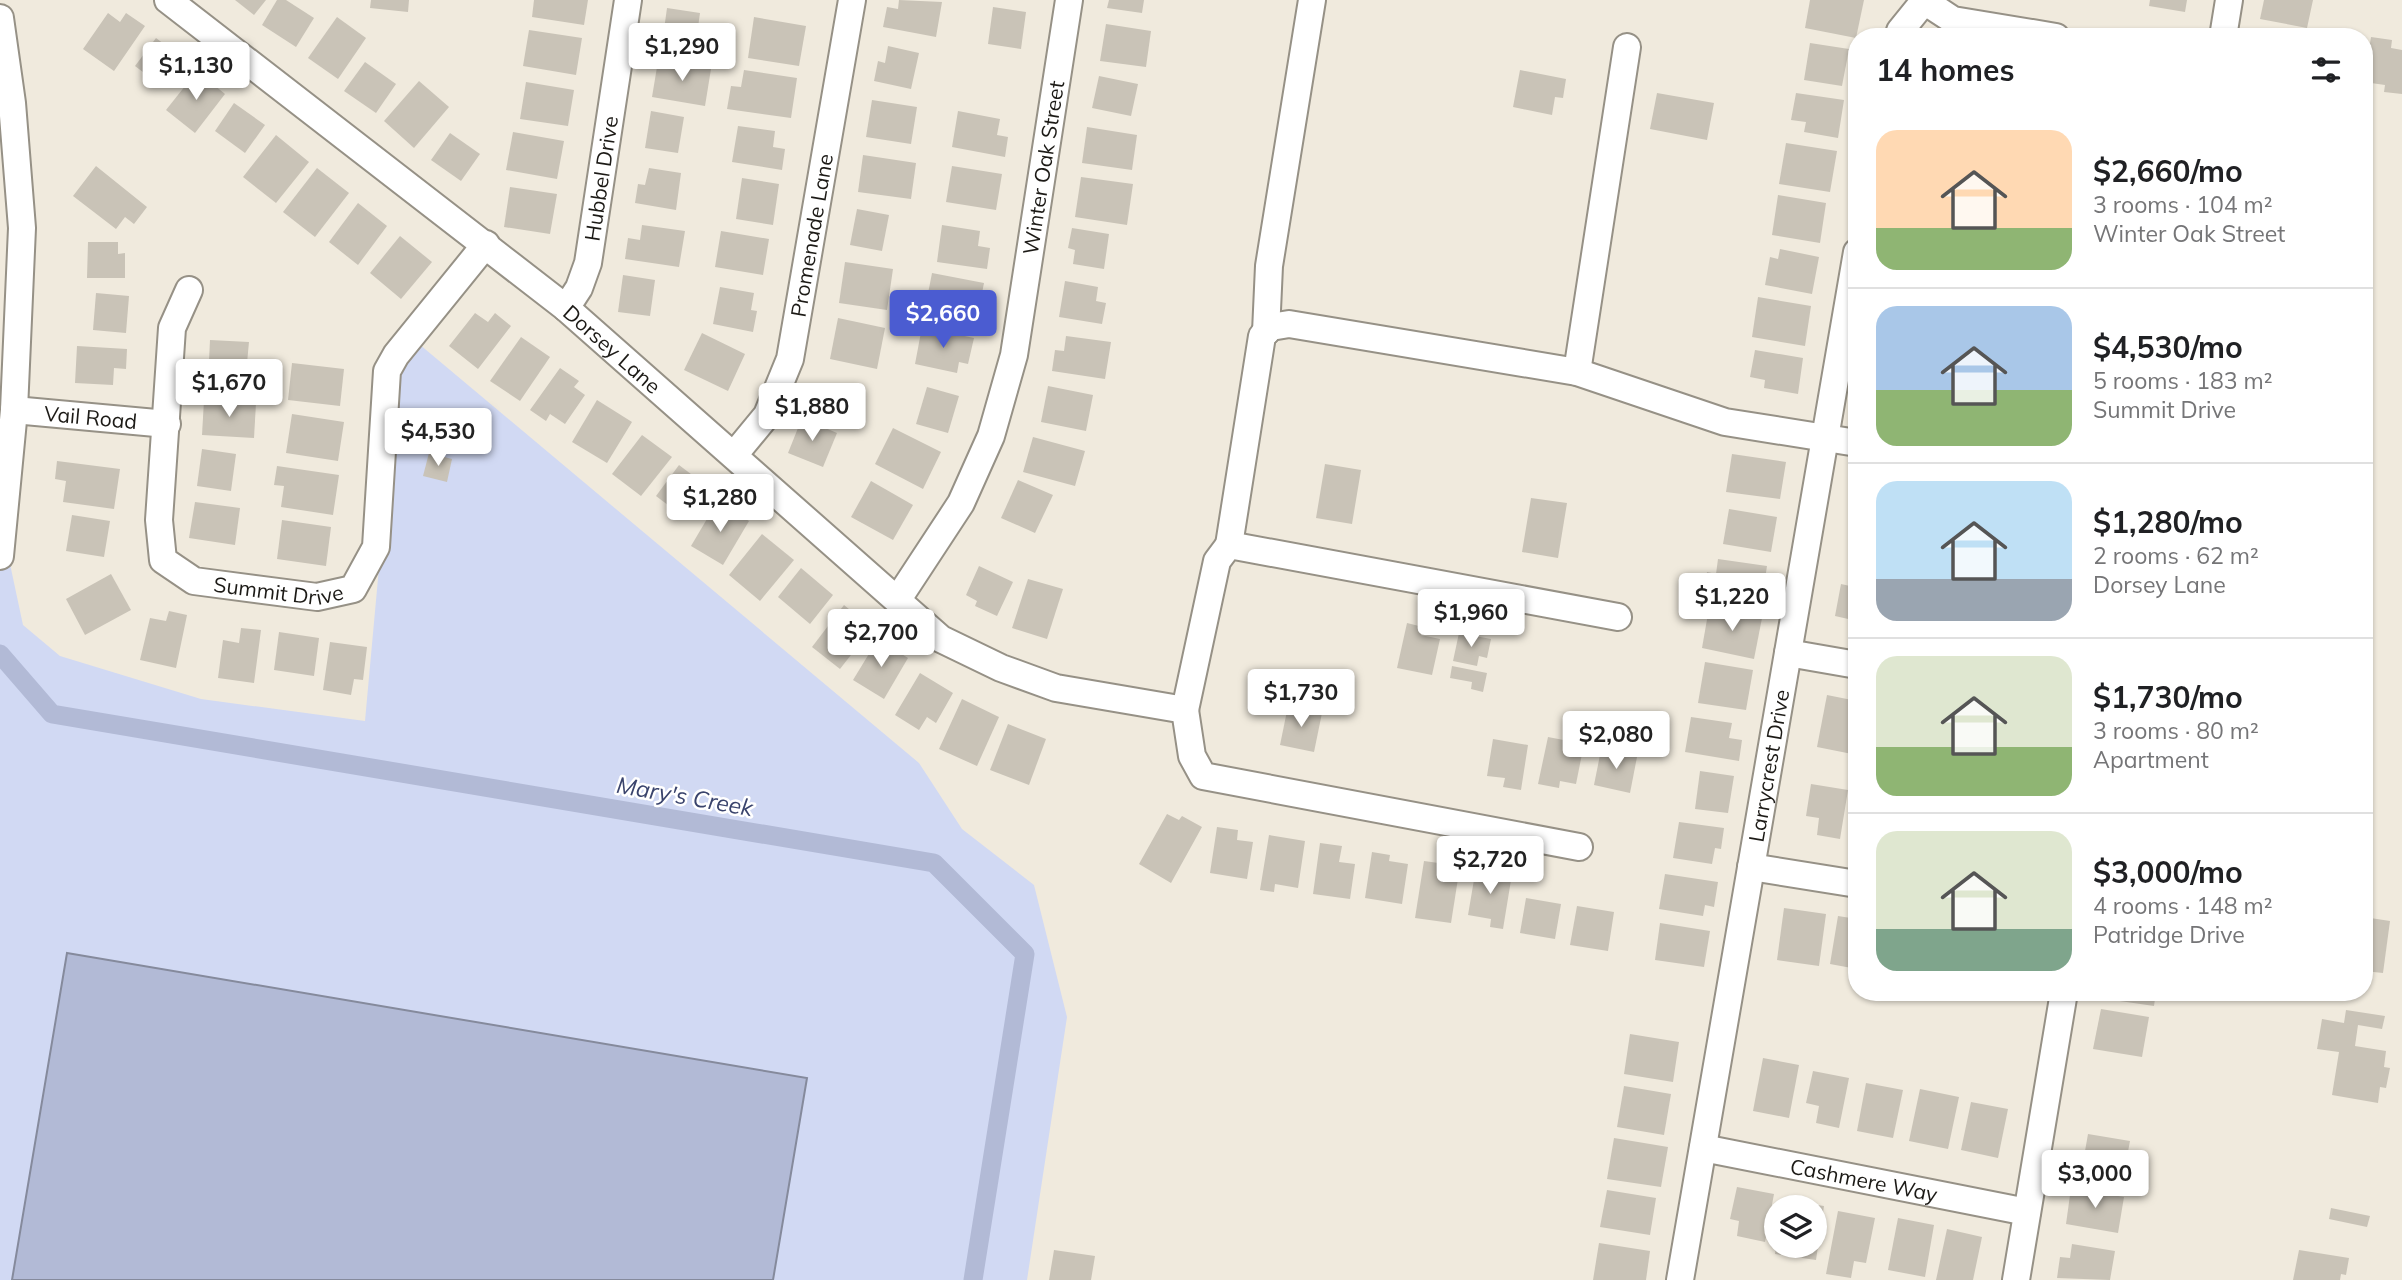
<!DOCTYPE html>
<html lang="en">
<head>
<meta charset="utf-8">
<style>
  :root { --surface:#fff; --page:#f6f6f6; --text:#202124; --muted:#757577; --line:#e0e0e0; --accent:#4b5cd1 }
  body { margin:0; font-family:Mulish,sans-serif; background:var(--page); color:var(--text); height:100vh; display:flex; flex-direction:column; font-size:26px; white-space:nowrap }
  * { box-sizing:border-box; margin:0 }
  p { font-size:23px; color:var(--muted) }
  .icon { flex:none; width:38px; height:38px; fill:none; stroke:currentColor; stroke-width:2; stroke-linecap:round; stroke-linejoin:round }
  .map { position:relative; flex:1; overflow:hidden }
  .sheet { position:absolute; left:1848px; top:28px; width:525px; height:973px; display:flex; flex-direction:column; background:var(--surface); border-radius:28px; box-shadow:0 2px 5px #0004 }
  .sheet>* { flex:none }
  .fabs { position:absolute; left:1764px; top:1195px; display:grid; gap:14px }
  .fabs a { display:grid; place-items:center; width:63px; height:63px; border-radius:50%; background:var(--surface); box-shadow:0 2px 5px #0004; font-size:35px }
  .price { position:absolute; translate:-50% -60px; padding:0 16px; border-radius:7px; background:#fff; color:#222; font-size:23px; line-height:46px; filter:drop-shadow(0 2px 4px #0008) }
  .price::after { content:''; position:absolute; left:50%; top:42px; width:21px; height:16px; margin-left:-10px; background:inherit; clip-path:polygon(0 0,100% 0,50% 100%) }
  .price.on { background:var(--accent); color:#fff }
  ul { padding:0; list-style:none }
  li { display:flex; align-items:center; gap:21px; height:175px; padding:0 28px }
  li+li { border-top:2px solid var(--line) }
  li span { display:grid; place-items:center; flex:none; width:196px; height:140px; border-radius:21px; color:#555 }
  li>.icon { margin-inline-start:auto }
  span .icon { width:84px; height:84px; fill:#fffc; stroke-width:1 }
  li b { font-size:30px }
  h2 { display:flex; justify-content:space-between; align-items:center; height:84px; padding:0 28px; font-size:30px }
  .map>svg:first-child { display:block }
  .green { fill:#d1d9f3 }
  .water { fill:#b2bad6; stroke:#858a9c; stroke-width:2 }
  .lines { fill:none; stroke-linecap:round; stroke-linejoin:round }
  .canal { stroke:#b2bad6; stroke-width:19 }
  .building { fill:#c9c3b7 }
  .minor-casing { stroke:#969186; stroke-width:30 }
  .minor { stroke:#fff; stroke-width:26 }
  .labels { text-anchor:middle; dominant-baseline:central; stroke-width:5; stroke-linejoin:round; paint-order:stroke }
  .street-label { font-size:21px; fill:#1c1a16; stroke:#fff }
  .water-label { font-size:23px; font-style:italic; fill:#39436c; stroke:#fff }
</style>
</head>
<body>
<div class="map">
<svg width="2402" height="1280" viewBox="0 0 2402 1280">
  <rect width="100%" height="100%" fill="#f0eadd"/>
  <path class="green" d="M419,344L919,763L962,829L1034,885L1067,1017L1027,1280H0V517L23,625L60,656L201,699L365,721L396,381Z"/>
  <path class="water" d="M67,953L807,1078L773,1280H12Z"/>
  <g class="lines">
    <path class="canal" d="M0,654L52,714L934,863L1025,954L973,1280"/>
  </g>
  <g class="building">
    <path d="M235,0H266L254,15Z"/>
    <path d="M277,0H286L314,18L296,47L262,25Z"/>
    <path d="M371,0H409L408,12L370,8Z"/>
    <path d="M534,0H588L584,25L532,17Z"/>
    <path d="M899,0L942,2L936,37L883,27L887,7L898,9Z"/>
    <path d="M1109,0H1144L1142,13L1107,8Z"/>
    <path d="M1810,0H1864L1856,38L1805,28Z"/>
    <path d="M2150,0H2187L2185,12L2149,6Z"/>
    <path d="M2264,0H2313L2307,28L2260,19Z"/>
    <path d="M993,7L1026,12L1021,49L988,44Z"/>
    <path d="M667,8L700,13L695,49L662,44Z"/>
    <path d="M108,13L120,22L126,13L145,26L114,71L83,49Z"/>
    <path d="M337,17L366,38L338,79L308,58Z"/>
    <path d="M754,17L806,26L799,66L748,58Z"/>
    <path d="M1106,24L1151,31L1146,67L1100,61Z"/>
    <path d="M529,30L582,38L576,75L523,66Z"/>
    <path d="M2371,37L2392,40L2391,48L2402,50V94L2384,92L2385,85L2364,82Z"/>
    <path d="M156,38L185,60L164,88L135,66Z"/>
    <path d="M1810,43L1849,49L1842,86L1804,80Z"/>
    <path d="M888,46L919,53L911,89L874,81L878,61L885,63Z"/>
    <path d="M658,61L711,69L705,106L652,97Z"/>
    <path d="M365,62L396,84L376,113L344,91Z"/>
    <path d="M744,70L797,78L791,118L727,109L731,86L741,87Z"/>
    <path d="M1520,70L1566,79L1563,98L1555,97L1552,115L1513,107Z"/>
    <path d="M197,71L225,94L195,133L166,110Z"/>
    <path d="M1099,76L1138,84L1131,116L1092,108Z"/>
    <path d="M419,81L449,107L414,148L384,121Z"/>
    <path d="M526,82L574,90L568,126L520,119Z"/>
    <path d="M1657,93L1714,103L1707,140L1650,129Z"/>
    <path d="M1796,93L1844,100L1838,138L1804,132L1806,122L1791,120Z"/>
    <path d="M872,100L917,107L911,144L866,137Z"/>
    <path d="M234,103L265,125L245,153L215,131Z"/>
    <path d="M651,111L684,117L678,153L645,148Z"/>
    <path d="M958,111L1000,119L997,135L1008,137L1005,157L952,147Z"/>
    <path d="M738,126L775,131L773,147L785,149L782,170L732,162Z"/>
    <path d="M1087,127L1137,135L1132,170L1082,163Z"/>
    <path d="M513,132L564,141L557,179L506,170Z"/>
    <path d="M450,133L480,154L461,181L431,160Z"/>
    <path d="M276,135L309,162L276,203L243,177Z"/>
    <path d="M1786,143L1837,151L1830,192L1779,184Z"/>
    <path d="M863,155L916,163L911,199L858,192Z"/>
    <path d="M96,166L147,207L134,224L125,217L116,229L73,196Z"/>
    <path d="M952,166L1002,174L996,210L946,202Z"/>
    <path d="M317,168L349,193L315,237L283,212Z"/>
    <path d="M649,168L681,173L676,210L635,203L638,184L645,185Z"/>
    <path d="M1081,177L1133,184L1127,225L1075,217Z"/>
    <path d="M742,178L779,184L773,225L736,219Z"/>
    <path d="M510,187L557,194L550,234L504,227Z"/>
    <path d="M1778,195L1826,203L1820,243L1772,235Z"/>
    <path d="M358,203L387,226L358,265L329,242Z"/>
    <path d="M857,209L889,215L882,251L850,245Z"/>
    <path d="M642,225L685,231L679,267L625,259L628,238L640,240Z"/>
    <path d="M942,225L980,231L978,246L990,248L987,269L937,262Z"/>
    <path d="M1072,228L1109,234L1104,269L1073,264L1075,250L1068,248Z"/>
    <path d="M721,231L769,239L763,275L715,267Z"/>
    <path d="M400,236L432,262L401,299L370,273Z"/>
    <path d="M88,242H118V254L125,253V278H87Z"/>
    <path d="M1780,249L1819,257L1812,294L1765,285L1770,257L1778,259Z"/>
    <path d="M845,262L893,269L887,310L839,303Z"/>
    <path d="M932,273L984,283L977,318L925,309Z"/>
    <path d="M623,275L655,280L650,316L618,312Z"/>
    <path d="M1065,281L1098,287L1096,301L1106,303L1102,324L1059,317Z"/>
    <path d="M720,287L754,293L751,310L757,311L753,332L713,324Z"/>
    <path d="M96,293L129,296L126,333L93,330Z"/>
    <path d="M1758,297L1811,306L1805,346L1752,337Z"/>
    <path d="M475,313L488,322L495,313L511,326L478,369L449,346Z"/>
    <path d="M838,318L885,328L877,369L830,359Z"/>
    <path d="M922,327L974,338L968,364L959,362L957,373L915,364Z"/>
    <path d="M702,333L745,354L728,391L684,370Z"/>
    <path d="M1066,336L1111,342L1105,379L1052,371L1055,350L1064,351Z"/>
    <path d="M521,337L550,357L520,401L490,381Z"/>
    <path d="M210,340L249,342L245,384L208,382Z"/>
    <path d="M77,346L127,349L126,369L114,368L113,385L75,383Z"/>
    <path d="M1755,350L1803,358L1798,394L1764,388L1765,380L1750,377Z"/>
    <path d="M292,363L344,369L340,406L288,400Z"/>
    <path d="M560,368L579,381L574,387L585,395L565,424L550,414L546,421L530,410Z"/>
    <path d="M1048,386L1093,395L1086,431L1041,422Z"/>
    <path d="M927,387L959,396L948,433L916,424Z"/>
    <path d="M204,400L256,403L254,438L202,435Z"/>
    <path d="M597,400L632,422L607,463L572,442Z"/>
    <path d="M292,414L344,422L338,461L286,453Z"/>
    <path d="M802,418L837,433L823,467L788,453Z"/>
    <path d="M893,428L941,452L923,489L875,464Z"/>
    <path d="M642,435L672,457L641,496L612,474Z"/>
    <path d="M1033,437L1085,451L1075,486L1023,472Z"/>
    <path d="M202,449L236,454L231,491L197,486Z"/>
    <path d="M429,453L452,459L447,482L423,476Z"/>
    <path d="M1732,454L1786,462L1780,499L1726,492Z"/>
    <path d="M57,461L120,469L114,509L63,502L66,481L55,479Z"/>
    <path d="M1325,464L1361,470L1352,524L1316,518Z"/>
    <path d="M679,465L708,487L685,518L656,496Z"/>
    <path d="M277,466L339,475L333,515L281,507L284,486L274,485Z"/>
    <path d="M1018,480L1053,495L1035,533L1001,518Z"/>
    <path d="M871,481L913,505L893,540L851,517Z"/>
    <path d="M1531,498L1567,503L1558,558L1522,552Z"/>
    <path d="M195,502L240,508L235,545L189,538Z"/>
    <path d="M717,502L749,521L723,565L691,546Z"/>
    <path d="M1729,509L1777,517L1771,552L1723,544Z"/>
    <path d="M72,515L110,521L104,557L66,551Z"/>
    <path d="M282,520L331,527L326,566L277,559Z"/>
    <path d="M762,534L794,560L760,601L729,575Z"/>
    <path d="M1718,559L1767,566L1761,606L1715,599L1717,587L1705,585L1707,572L1716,574Z"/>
    <path d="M979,566L1013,582L997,616L975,606L977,601L966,595Z"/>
    <path d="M801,568L833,595L810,624L778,597Z"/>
    <path d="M1853,571L1857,572V621L1835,616L1841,584L1850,586Z"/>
    <path d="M111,574L131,610L85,635L66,599Z"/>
    <path d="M1028,579L1063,589L1047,639L1012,628Z"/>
    <path d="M844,605L872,628L840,669L812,647Z"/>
    <path d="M1709,608L1762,618L1754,659L1702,648Z"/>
    <path d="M169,611L187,615L176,668L140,660L150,618L166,621Z"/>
    <path d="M1407,623L1423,627L1421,635L1440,639L1432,675L1397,668Z"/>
    <path d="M241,628L261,630L254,683L218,678L223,640L239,643Z"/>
    <path d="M279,632L319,638L314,676L274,670Z"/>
    <path d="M1459,633L1491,639L1487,658L1479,656L1477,666L1453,661Z"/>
    <path d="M878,639L908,658L884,699L853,680Z"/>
    <path d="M330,642L367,647L363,680L354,679L351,695L323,690Z"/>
    <path d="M1705,662L1753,670L1746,710L1698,703Z"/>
    <path d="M1452,666L1487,673L1483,692L1471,689L1472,682L1450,678Z"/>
    <path d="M920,673L953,693L936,723L927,717L919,730L895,715Z"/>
    <path d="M1827,695L1857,701V732L1852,754L1817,747Z"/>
    <path d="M962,699L999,717L977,766L939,749Z"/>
    <path d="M1288,706L1322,713L1314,752L1280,745Z"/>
    <path d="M1691,717L1732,723L1729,738L1742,740L1739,761L1685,752Z"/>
    <path d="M1008,724L1046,739L1029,785L990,770Z"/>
    <path d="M1548,737L1584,744L1576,784L1560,781L1559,788L1538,784Z"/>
    <path d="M1493,739L1528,745L1521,790L1503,787L1505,778L1487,776Z"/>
    <path d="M1601,750L1637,757L1630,793L1594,785Z"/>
    <path d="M1700,771L1734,776L1728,813L1695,809Z"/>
    <path d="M1811,784L1848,790L1840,839L1817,835L1819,818L1806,816Z"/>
    <path d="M1167,814L1179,820L1182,816L1202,827L1171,883L1139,864Z"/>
    <path d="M1679,822L1724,828L1721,849L1715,848L1712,864L1673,858Z"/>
    <path d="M1217,827L1238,830L1237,840L1253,842L1247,879L1210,873Z"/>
    <path d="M1269,835L1305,841L1298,888L1275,884L1274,892L1260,890Z"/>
    <path d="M1320,843L1342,846L1339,862L1355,864L1350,899L1313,894Z"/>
    <path d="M1372,852L1390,855L1389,861L1408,864L1402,904L1365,898Z"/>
    <path d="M1424,861L1460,866L1451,923L1415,918Z"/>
    <path d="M1476,868L1512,874L1503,929L1490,927L1491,919L1468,915Z"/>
    <path d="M1665,874L1718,882L1714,907L1705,905L1703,916L1659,909Z"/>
    <path d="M1526,898L1561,904L1555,939L1520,933Z"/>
    <path d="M1577,906L1614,912L1608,951L1570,945Z"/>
    <path d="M1784,908L1826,914L1819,966L1777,960Z"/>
    <path d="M1838,916L1857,919V969L1830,964Z"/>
    <path d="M2364,917L2390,921L2383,973L2364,971Z"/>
    <path d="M1660,923L1710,931L1704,967L1655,960Z"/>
    <path d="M2107,992H2156L2154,1006L2106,999Z"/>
    <path d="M2101,1009L2149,1017L2142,1057L2093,1049Z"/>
    <path d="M2346,1010L2385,1016L2382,1029L2358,1025L2355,1046L2386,1051L2384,1067L2390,1068L2386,1088L2380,1087L2378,1103L2332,1095L2339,1052L2317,1049L2322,1019L2344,1023Z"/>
    <path d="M1630,1034L1679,1042L1673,1082L1624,1074Z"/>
    <path d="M1763,1058L1799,1065L1789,1118L1753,1111Z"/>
    <path d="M1813,1071L1849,1078L1839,1128L1816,1123L1819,1106L1806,1103Z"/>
    <path d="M1866,1083L1903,1090L1893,1138L1857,1131Z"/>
    <path d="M1624,1086L1671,1094L1664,1135L1617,1127Z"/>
    <path d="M1920,1089L1959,1097L1948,1149L1909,1141Z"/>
    <path d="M1971,1102L2008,1109L1998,1158L1961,1150Z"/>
    <path d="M2088,1134L2130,1141L2123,1178L2075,1169L2078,1150L2085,1151Z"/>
    <path d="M1614,1138L1668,1147L1661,1187L1607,1179Z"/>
    <path d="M1737,1187L1774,1194L1765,1242L1737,1236L1739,1221L1730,1219Z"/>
    <path d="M2071,1188L2124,1197L2118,1233L2066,1224Z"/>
    <path d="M1607,1190L1656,1198L1650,1235L1600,1227Z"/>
    <path d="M1782,1200L1824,1206L1816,1260L1775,1254L1776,1246H1815V1208H1781Z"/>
    <path d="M2331,1208L2370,1216L2367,1227L2329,1219Z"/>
    <path d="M1838,1211L1875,1218L1866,1263L1854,1261L1851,1278L1826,1274Z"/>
    <path d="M1898,1218L1934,1225L1925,1277L1888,1270Z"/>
    <path d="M1947,1229L1982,1237L1973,1280H1936Z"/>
    <path d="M1599,1243L1650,1251L1646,1280H1593Z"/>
    <path d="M2072,1244L2115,1251L2110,1280L2057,1278L2060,1257L2070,1258Z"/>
    <path d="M1054,1250L1095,1256L1091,1280H1049Z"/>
    <path d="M2299,1250L2349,1258L2346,1275L2341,1274L2340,1280H2293Z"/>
  </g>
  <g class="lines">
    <g class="minor-casing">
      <g id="minor">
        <path id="s1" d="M168,0L566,308L941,639L1001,668L1056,688L1185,710L1192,756L1203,776L1579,847"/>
        <path d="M1924,1L1953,20L2056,37"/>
        <path d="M0,18L12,103L22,228L14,410L0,556"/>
        <path d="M1898,37L1900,31L1925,0"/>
        <path d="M2223,37L2229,0"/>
        <path id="s2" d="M189,290L172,328L159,520L163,560L194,581L317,597L353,589L376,547L387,371L396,355L486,244"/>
        <path id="s3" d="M566,308L579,288L588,263L628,0"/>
        <path d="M1266,332L1269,266L1312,0"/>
        <path d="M1577,372L1627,47"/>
        <path id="s4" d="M14,410L167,424"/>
        <path id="s5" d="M734,455L767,415L790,359L852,0"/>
        <path d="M1229,545L1262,336L1271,327L1289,324L1577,372L1725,422L1857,443"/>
        <path id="s6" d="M898,599L961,503L991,436L1014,355L1069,0"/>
        <path d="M1788,653L1857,665"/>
        <path d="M1185,710L1217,561L1229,545L1618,617"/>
        <path d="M1751,867L1857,884"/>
        <path id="s7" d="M1703,1148L2027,1212"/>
        <path id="s8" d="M1680,1280L1857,252"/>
        <path d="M2016,1280L2064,992"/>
      </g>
    </g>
    <use href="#minor" class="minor"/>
  </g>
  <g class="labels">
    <g class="street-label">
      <text stroke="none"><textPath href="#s6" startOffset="462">Winter Oak Street</textPath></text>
      <text stroke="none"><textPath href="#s3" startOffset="136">Hubbel Drive</textPath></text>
      <text stroke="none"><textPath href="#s5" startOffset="238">Promenade Lane</textPath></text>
      <text stroke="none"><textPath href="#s1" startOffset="565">Dorsey Lane</textPath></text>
      <text stroke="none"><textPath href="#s4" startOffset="77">Vail Road</textPath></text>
      <text stroke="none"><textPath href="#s2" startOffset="397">Summit Drive</textPath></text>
      <text stroke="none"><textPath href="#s8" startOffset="522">Larrycrest Drive</textPath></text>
      <text stroke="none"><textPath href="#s7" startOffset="164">Cashmere Way</textPath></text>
    </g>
    <g class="water-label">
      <text transform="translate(685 796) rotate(10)">Mary's Creek</text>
    </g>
  </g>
</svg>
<div class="fabs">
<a><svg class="icon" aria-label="layers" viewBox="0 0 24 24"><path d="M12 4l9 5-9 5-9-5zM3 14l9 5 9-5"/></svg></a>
</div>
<b class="price" style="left:682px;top:83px">$1,290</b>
<b class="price" style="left:196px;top:102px">$1,130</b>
<b class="price on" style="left:943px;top:350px">$2,660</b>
<b class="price" style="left:229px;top:419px">$1,670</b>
<b class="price" style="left:812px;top:443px">$1,880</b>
<b class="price" style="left:438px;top:468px">$4,530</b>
<b class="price" style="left:720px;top:534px">$1,280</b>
<b class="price" style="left:1732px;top:633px">$1,220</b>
<b class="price" style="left:1471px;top:649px">$1,960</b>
<b class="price" style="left:881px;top:669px">$2,700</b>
<b class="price" style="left:1301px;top:729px">$1,730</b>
<b class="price" style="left:1616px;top:771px">$2,080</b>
<b class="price" style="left:1490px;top:896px">$2,720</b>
<b class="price" style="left:2095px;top:1210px">$3,000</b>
<section class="sheet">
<h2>14 homes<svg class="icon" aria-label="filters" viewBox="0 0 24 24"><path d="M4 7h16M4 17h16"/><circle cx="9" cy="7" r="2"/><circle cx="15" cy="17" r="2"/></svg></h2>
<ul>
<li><span style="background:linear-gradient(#ffd9b3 70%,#8fb573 0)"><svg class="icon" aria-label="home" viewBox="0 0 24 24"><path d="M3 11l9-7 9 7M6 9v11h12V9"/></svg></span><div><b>$2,660/mo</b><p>3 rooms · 104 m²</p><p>Winter Oak Street</p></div></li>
<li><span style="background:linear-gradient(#a9c7e8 60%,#8fb573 0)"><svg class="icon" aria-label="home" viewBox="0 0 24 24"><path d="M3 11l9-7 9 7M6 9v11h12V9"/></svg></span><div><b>$4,530/mo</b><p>5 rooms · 183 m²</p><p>Summit Drive</p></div></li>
<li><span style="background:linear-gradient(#bfe0f5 70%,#9aa5b1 0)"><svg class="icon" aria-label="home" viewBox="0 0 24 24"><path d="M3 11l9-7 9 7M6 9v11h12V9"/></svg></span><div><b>$1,280/mo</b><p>2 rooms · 62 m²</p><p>Dorsey Lane</p></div></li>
<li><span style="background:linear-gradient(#dfe7d0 65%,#8fb573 0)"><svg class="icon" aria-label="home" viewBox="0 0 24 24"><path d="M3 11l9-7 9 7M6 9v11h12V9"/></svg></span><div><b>$1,730/mo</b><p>3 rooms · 80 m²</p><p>Apartment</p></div></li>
<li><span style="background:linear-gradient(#dfe7d0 70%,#7fa58c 0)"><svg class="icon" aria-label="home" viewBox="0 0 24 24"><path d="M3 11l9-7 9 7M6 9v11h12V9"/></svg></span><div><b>$3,000/mo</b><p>4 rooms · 148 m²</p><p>Patridge Drive</p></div></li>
</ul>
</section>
</div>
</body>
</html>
